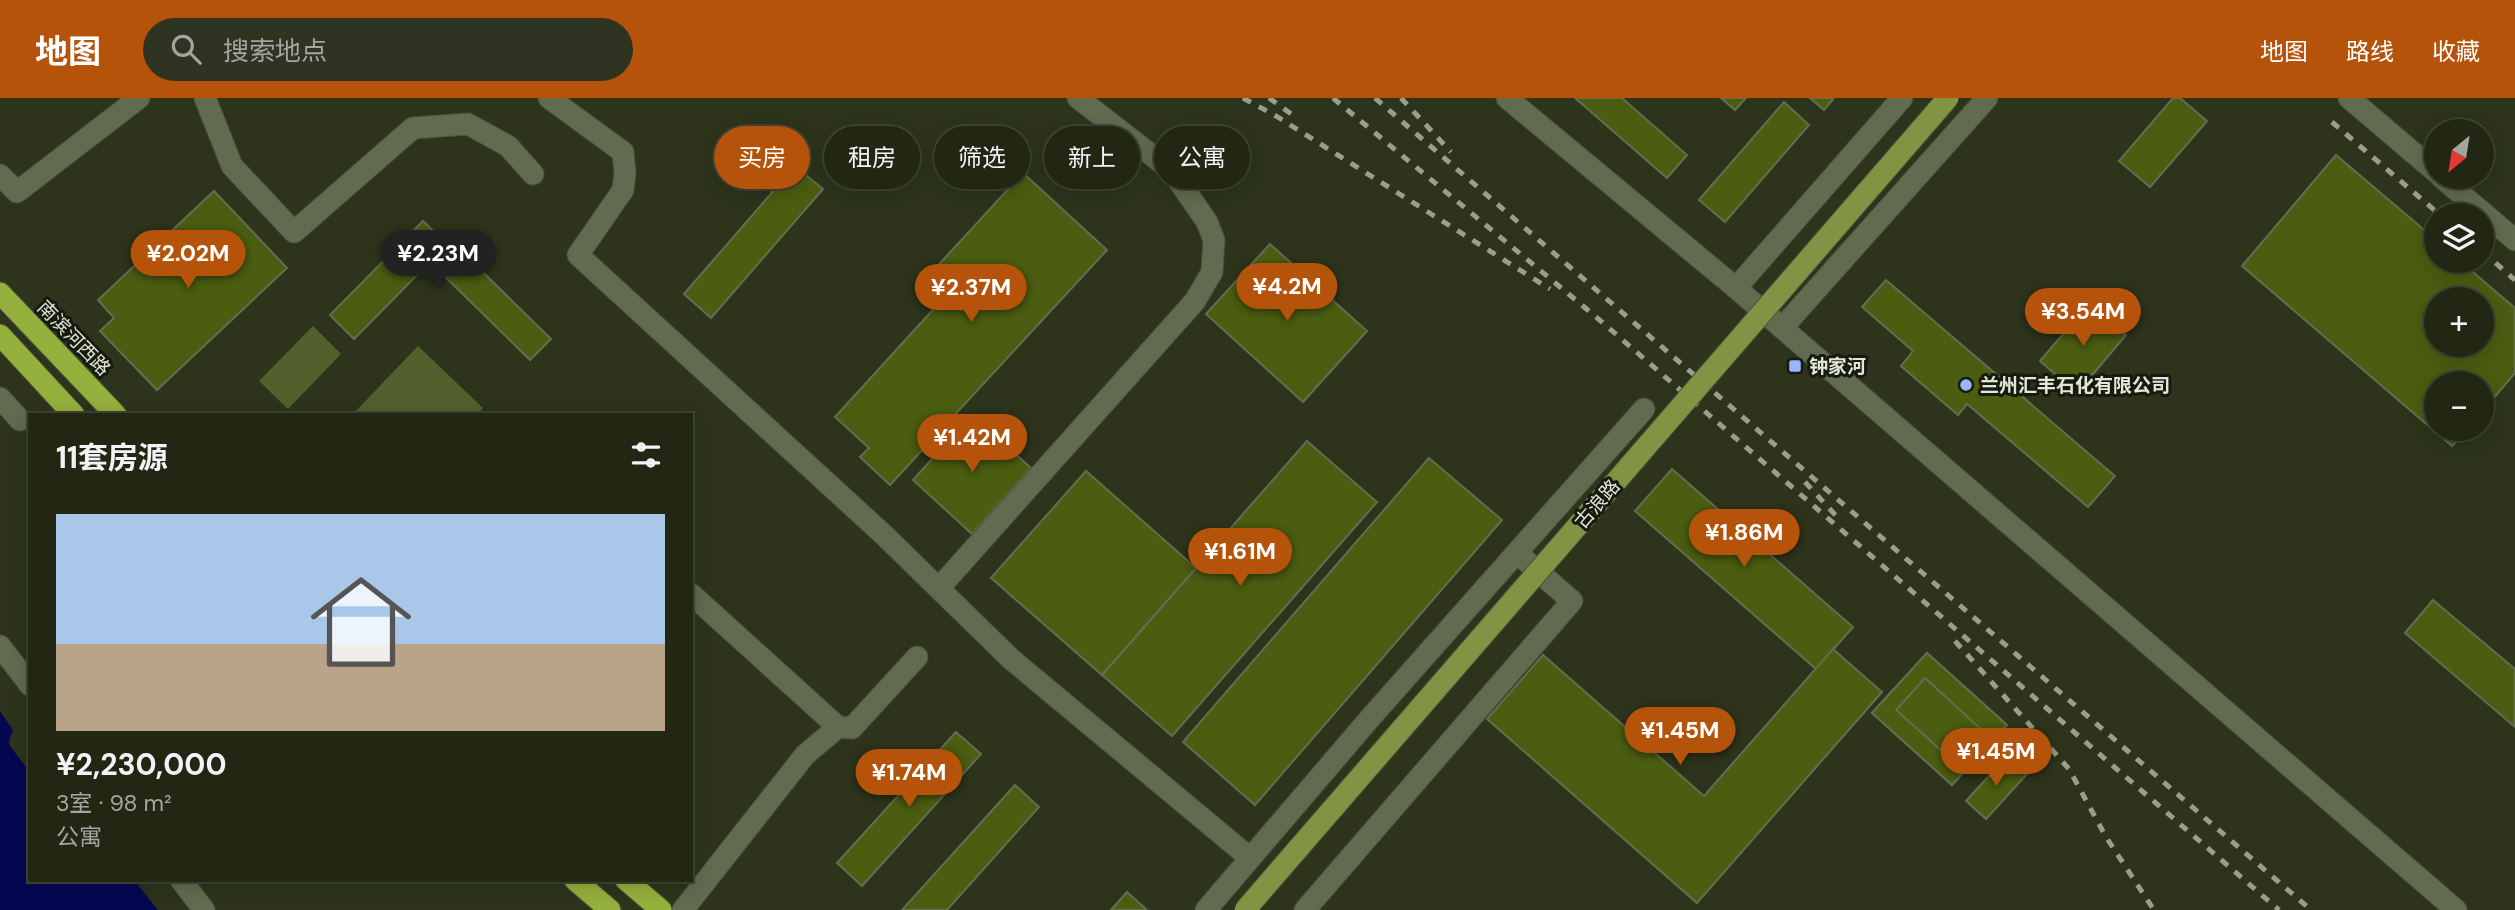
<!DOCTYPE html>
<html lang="zh">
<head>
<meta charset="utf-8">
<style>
  :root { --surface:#222714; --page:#2e3322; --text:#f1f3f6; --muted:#a2a5a0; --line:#3f4434; --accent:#b45309 }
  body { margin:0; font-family:"DM Sans","Noto Sans SC",sans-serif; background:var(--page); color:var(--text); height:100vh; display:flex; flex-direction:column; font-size:26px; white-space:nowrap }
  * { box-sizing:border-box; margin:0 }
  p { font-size:23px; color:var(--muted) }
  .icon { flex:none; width:38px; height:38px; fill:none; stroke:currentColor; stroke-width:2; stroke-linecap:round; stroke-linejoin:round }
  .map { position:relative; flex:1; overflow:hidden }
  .panel { position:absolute; left:28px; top:315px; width:665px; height:469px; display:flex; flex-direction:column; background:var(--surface); border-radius:0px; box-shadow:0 4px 18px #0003,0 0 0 2px var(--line) }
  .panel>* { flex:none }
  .guide { position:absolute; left:714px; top:28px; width:665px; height:63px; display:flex; gap:14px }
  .needle { width:46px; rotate:210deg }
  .tools { position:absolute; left:2424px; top:21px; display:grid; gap:14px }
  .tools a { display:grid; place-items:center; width:70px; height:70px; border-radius:50%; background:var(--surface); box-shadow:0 4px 18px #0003,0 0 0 2px var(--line); font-size:35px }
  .price { position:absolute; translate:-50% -60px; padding:0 16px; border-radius:24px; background:var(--accent); color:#fff; font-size:23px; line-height:46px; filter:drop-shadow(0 2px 4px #0008) }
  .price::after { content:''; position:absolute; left:50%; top:42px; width:21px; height:16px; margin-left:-10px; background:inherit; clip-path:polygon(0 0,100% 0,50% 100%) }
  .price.on { background:#222; color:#fff }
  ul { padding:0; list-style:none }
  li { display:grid; align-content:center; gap:14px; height:371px; padding:0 28px }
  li+li { border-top:2px solid var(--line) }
  li span { display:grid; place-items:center; height:217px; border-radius:0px; color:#555 }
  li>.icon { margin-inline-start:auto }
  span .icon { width:126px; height:126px; fill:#fffc; stroke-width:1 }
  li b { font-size:30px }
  h2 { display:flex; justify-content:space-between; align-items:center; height:84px; padding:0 28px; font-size:30px }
  .chip { padding:0 24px; border-radius:32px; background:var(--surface); box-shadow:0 4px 18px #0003,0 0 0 2px var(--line); font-size:24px; line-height:63px }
  .chip.on { background:var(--accent); color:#fff }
  header { display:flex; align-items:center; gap:42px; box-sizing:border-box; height:98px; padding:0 35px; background:var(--accent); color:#fff }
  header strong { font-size:33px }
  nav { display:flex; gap:38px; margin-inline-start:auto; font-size:24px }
  .search { width:490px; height:63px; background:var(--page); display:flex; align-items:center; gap:18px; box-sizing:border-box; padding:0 24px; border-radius:38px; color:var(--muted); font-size:26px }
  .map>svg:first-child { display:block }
  .green { fill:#51602c }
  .water { fill:#050851 }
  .building { fill:#4b5d10; stroke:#646d51; stroke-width:2; fill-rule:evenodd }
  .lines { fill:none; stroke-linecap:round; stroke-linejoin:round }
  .minor-casing { stroke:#4b513b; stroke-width:23 }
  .highway-casing { stroke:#4b513b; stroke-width:23 }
  .minor { stroke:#626b4f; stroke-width:21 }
  .highway { stroke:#94b03d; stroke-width:21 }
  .rail { stroke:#999f8c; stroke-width:5; stroke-dasharray:9 9; stroke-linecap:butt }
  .major-bridge-casing { stroke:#4b513b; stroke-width:23; stroke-linecap:butt }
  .major-bridge { stroke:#809444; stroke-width:21 }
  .poi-dot { fill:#99b5fd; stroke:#171b0f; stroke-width:2.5 }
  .labels { text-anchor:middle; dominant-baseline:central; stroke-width:6; stroke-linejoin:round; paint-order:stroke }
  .street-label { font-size:19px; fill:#e1e6d7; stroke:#171b0f }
  .poi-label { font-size:19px; font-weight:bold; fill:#e1e6d7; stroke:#171b0f; text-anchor:start }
</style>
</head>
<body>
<header>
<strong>地图</strong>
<div class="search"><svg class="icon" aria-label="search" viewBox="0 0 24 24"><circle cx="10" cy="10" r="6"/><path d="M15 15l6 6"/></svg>搜索地点</div>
<nav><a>地图</a><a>路线</a><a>收藏</a></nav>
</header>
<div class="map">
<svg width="2515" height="812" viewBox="0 0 2515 812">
  <rect width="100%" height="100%" fill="#2d341b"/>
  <g class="green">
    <path d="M313,228L341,256L288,311L259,283Z"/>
    <path d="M418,248L483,310L477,317H352Z"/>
  </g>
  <path class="water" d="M0,613L13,632L9,643L10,648L30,674V782H134L158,812H0Z"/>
  <g class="building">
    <path d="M1575,0H1622L1687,57L1667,80Z"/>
    <path d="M1721,0H1746L1735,12Z"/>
    <path d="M1810,0H1834L1824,12Z"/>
    <path d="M2173,0H2180L2207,23L2150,89L2119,63Z"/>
    <path d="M1784,4L1809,27L1725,124L1699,102Z"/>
    <path d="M2336,57L2436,142V163H2460L2515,210V275L2482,314V285H2436V331H2467L2452,348L2242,168ZM2436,201H2482V247H2436Z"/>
    <path d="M795,68L823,91L711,220L684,196Z"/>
    <path d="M1023,75L1107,152L890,387L860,359L869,350L835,319L950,193L931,175Z"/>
    <path d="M214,93L287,170L157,292L100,233L114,220L98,202Z"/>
    <path d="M423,123L442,141L445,137L551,241L530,262L430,164L354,241L330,217Z"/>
    <path d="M1270,146L1367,233L1303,304L1206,216Z"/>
    <path d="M1886,182L2115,378L2088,409L1967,306L1958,317L1901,268L1913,253L1862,209Z"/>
    <path d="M2089,206L2126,237L2077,295L2040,263Z"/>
    <path d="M972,317L1031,370L972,436L913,382Z"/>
    <path d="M1307,343L1377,404L1172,638L1102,577Z"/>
    <path d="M1429,360L1502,422L1255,707L1183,644Z"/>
    <path d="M1672,371L1853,529L1816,571L1635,413Z"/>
    <path d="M1086,373L1196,470L1102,577L991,480Z"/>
    <path d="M2433,502L2515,571V629L2405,535Z"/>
    <path d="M1833,551L1882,594L1697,805L1487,621L1543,557L1704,698Z"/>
    <path d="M1927,555L2007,627L1952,687L1872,615ZM1925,580L1981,631L1952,662L1896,612Z"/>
    <path d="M1927,555L2007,627L1952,687L1872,615Z"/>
    <path d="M1925,580L1981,631L1952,662L1896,612Z"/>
    <path d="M956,634L981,656L862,788L837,765Z"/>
    <path d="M2007,658L2027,676L1986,721L1966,703Z"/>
    <path d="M1015,687L1039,709L947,812H902Z"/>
    <path d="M1127,794L1147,812H1111Z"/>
  </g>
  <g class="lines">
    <g class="minor-casing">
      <g id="minor">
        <path d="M205,0L232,68L294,134L413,30L468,26L508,48L533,76"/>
        <path d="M549,0L623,54L625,75L623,92L578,157L884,437L1011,561L1250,760"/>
        <path d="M1507,0L1736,190L2456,812"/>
        <path d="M2349,0L2436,74"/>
        <path d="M0,77L17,94L139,0"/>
        <path d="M2441,79L2515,142"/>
        <path d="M1736,190L1902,0"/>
        <path d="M1782,230L1987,0"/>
        <path d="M0,300L20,322"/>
        <path d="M939,490L1195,203L1212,174L1214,142L1207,124L1172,73L1078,0"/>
        <path d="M0,548L30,587"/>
        <path d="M838,629L852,630L917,559"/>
        <path d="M181,782L204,812"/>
        <path d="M683,812L805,657L838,629L691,496"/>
        <path d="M1206,812L1371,619L1644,311"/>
        <path d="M1305,812L1572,503L1517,455"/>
      </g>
    </g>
    <g class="highway-casing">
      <g id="highway">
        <path d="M0,195L116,317"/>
        <path d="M0,237L74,317"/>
        <path d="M575,782L610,812"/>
        <path d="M626,782L661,812"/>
      </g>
    </g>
    <use href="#minor" class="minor"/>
    <use href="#highway" class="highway"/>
    <g class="rail">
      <path d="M1243,0L1276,18L1550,191"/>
      <path d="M1269,0L1297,20"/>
      <path d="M1333,0L1595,218L2279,812"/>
      <path d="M1375,0L2311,812"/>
      <path d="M1401,0L1451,54"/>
      <path d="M2332,24L2440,117"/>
      <path d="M2482,153L2515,182"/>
      <path d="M1805,384L1838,420"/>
      <path d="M1955,543L2069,671L2106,739L2154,812"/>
    </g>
    <g class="major-bridge-casing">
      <path id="major-bridge" d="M1245,812L1948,0"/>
    </g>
    <use href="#major-bridge" class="major-bridge"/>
  </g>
  <g class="poi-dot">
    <rect x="1788" y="261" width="14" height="14" rx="3.5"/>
    <circle cx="1966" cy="287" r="7"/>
  </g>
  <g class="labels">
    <g class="street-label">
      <text transform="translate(74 240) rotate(46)">南滨河西路</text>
      <text transform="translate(1597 406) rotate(-49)">古浪路</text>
    </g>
    <g class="poi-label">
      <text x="1809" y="268">钟家河</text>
      <text x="1980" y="287">兰州汇丰石化有限公司</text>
    </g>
  </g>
</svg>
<div class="tools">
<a><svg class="needle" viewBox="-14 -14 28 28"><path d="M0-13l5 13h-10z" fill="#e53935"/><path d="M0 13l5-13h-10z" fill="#a2a5a0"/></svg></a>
<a><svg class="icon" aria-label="layers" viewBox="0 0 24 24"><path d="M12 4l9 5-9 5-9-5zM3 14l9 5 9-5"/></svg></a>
<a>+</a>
<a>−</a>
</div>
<b class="price" style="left:188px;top:192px">¥2.02M</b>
<b class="price on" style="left:438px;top:192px">¥2.23M</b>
<b class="price" style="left:1287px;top:225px">¥4.2M</b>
<b class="price" style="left:971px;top:226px">¥2.37M</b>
<b class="price" style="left:2083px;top:250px">¥3.54M</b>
<b class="price" style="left:972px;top:376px">¥1.42M</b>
<b class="price" style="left:1744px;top:471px">¥1.86M</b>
<b class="price" style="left:1240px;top:490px">¥1.61M</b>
<b class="price" style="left:1680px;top:669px">¥1.45M</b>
<b class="price" style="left:1996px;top:690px">¥1.45M</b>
<b class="price" style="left:909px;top:711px">¥1.74M</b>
<div class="guide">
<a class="chip on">买房</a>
<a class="chip">租房</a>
<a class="chip">筛选</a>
<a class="chip">新上</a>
<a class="chip">公寓</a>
</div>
<section class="panel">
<h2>11套房源<svg class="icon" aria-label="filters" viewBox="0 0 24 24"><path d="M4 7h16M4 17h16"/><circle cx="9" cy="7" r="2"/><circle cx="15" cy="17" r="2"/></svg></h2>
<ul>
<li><span style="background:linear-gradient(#a9c7e8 60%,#b9a48a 0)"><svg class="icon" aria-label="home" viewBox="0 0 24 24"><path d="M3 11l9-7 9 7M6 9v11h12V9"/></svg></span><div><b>¥2,230,000</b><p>3室 · 98 m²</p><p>公寓</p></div></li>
</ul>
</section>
</div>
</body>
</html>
